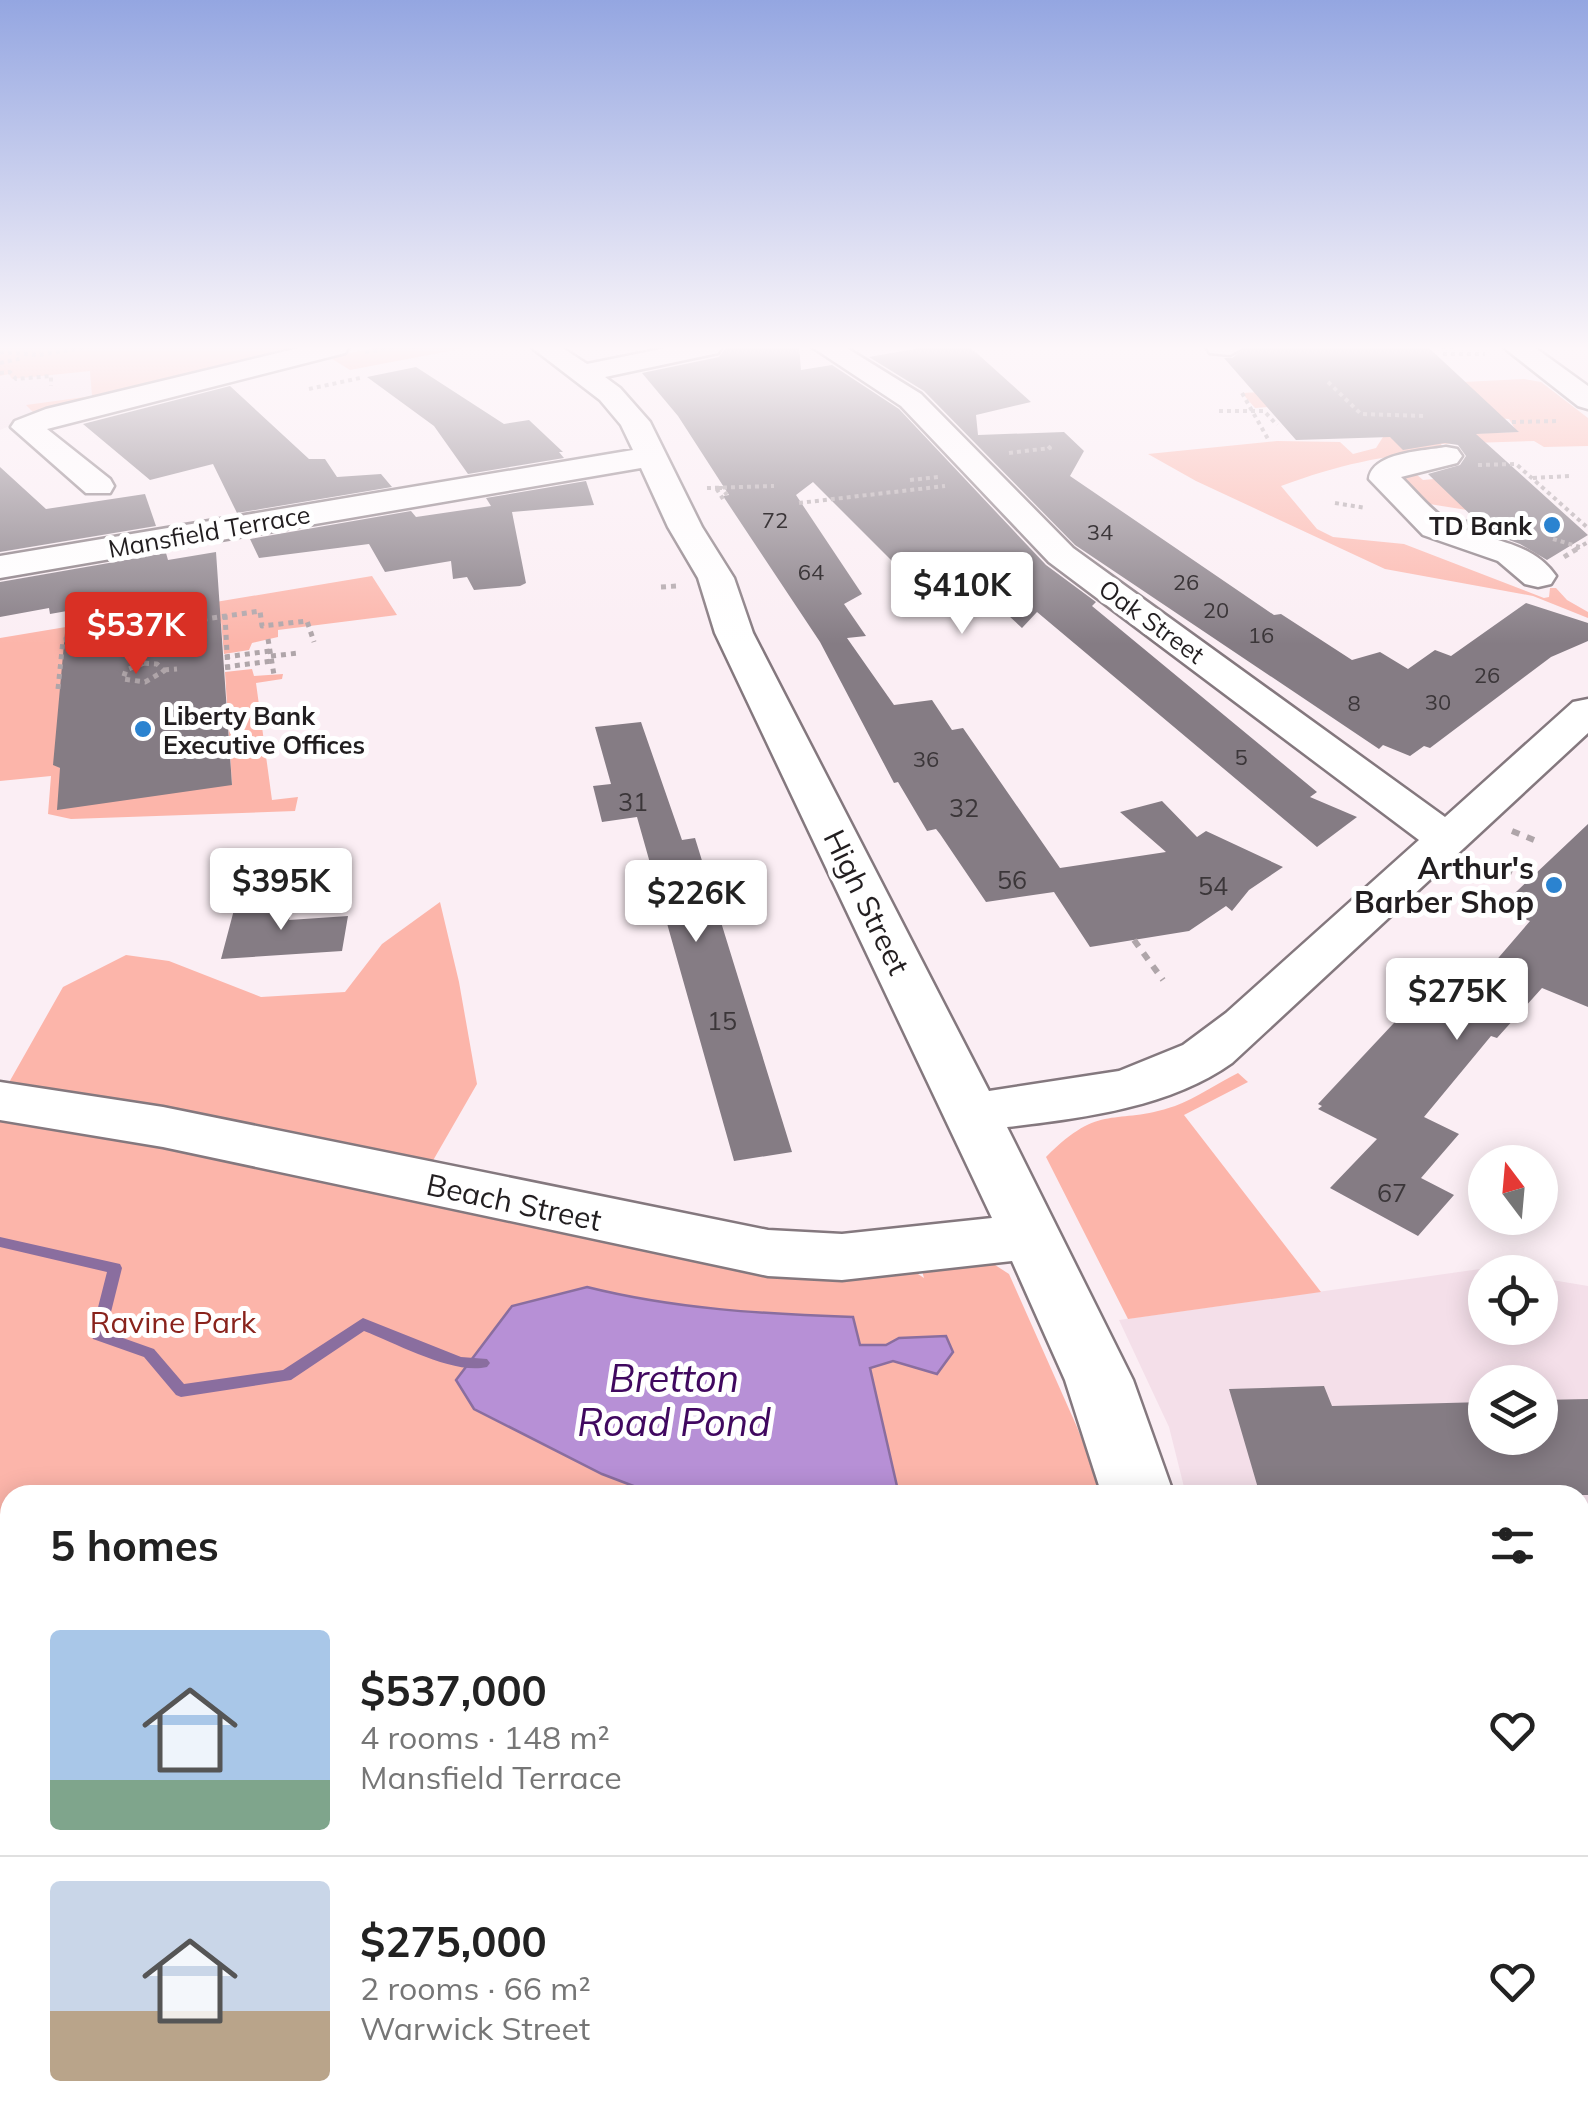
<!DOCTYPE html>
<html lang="en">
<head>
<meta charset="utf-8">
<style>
  :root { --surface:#fff; --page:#f2f2f2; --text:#222; --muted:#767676; --line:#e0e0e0; --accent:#d93025 }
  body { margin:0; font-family:Mulish,sans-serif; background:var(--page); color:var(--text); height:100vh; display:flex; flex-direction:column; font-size:38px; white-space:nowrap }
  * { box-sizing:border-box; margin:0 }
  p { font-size:32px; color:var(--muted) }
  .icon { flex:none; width:55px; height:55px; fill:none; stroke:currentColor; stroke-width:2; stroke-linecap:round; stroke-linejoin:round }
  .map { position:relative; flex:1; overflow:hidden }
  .sheet { position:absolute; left:0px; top:1485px; width:1590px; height:642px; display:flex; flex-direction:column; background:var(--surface); border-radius:30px 30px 0 0; box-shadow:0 5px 25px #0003 }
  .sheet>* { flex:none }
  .needle { width:65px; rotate:344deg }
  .buttons { position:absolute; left:1468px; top:1145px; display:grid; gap:20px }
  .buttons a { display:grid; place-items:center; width:90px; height:90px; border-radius:50%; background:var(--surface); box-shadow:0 5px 25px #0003; font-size:50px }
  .price { position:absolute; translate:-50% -85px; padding:0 22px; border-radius:10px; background:#fff; color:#222; font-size:32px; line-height:65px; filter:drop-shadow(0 2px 5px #0008) }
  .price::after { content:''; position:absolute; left:50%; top:60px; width:30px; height:22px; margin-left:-15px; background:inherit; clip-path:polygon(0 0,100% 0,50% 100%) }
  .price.selected { background:var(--accent); color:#fff }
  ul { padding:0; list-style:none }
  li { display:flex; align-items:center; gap:30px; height:250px; padding:0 50px }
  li+li { border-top:2px solid var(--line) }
  li span { display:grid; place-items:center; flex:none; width:280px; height:200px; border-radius:10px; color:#555 }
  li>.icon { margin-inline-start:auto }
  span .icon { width:120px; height:120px; fill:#fffc; stroke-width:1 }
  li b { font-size:42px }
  h2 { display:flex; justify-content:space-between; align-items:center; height:120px; padding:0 50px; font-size:42px }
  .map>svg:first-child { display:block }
  .built { fill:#f4dfe9; fill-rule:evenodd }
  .green { fill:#fcb5aa }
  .water { fill:#b790d6; stroke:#8a6e9f; stroke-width:2.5 }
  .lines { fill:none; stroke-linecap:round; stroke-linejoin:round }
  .stream { fill:#8a6e9f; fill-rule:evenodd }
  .building { fill:#857c84 }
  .minor-casing { stroke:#84787e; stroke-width:5 }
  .major-casing { stroke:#84787e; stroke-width:5 }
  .path-far2 { stroke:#afa5a9; stroke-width:4; stroke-dasharray:4 4; stroke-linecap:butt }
  .path-far1 { stroke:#afa5a9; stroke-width:5; stroke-dasharray:5 5; stroke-linecap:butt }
  .path { stroke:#afa5a9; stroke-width:6; stroke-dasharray:8 8; stroke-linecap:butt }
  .minor { fill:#fff; fill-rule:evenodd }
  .major { fill:#fff; fill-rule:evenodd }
  .poi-dot { fill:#2b83d0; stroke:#fff; stroke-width:4 }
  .labels { text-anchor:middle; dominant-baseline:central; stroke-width:10; stroke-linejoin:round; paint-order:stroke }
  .far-number-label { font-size:22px; fill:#3b3639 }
  .far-poi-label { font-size:25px; font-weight:bold; fill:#221e20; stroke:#fff; text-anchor:end }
  .far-street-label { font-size:25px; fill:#221e20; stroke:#fff }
  .number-label { font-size:25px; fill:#3b3639 }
  .poi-label { font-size:30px; font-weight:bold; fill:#221e20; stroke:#fff; text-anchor:end }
  .street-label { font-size:30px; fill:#221e20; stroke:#fff }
  .park-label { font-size:30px; fill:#89231c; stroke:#fff }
  .near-water-label { font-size:38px; font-style:italic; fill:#40085f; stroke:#fff }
</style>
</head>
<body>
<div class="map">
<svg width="1588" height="2127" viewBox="0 0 1588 2127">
  <rect width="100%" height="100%" fill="#fbeef4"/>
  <g class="built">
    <path d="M0,347H316L43,412L0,430Z"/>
    <path d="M1487,1268L1510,1272H1485V1328H1540V1278L1588,1286V1778L1580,1776V1495H1186L1169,1427L1119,1320ZM1485,1382H1540V1438H1485Z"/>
  </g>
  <g class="green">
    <path d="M0,347H316L55,411L33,412L26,405L92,396L90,371L12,379L9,374L0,376Z"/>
    <path d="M380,347H470L350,370L329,357Z"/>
    <path d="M1524,379L1541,382L1588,418V446L1544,447L1534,441L1441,444L1445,451C1382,455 1338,465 1281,486L1317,529L1333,537L1404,544L1544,598L1549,597L1550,588H1556L1567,600L1588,612V618L1533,596L1385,569L1196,481L1148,454L1277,441L1340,442L1353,454L1376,448L1383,437L1517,432L1509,419L1296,405L1255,408L1242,393Z"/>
    <path d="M1421,471L1416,474L1423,480L1434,479L1467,510L1423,503L1399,478Z"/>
    <path d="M372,576L397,615L278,630V637L252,643L249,650L224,654L221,621L53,764L60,768L232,785L225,672L252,669L254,676L283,674L282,679L256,683L272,800L298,797L295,811L71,819L48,814L51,776L0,781V638Z"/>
    <path d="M440,902L459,982L477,1084L431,1164L7,1086L63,987L126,955L169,961L261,997L345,992L382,944Z"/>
    <path d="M1238,1073L1248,1082L1184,1115L1321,1292L1128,1319L1046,1157C1102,1101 1113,1127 1175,1106C1196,1098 1218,1083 1238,1073Z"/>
    <path d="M0,1117L94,1130L395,1192L639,1249L760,1270L909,1268L924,1278L920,1264L992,1263L1009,1274L1077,1427L1103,1495H10V1704L0,1707Z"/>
  </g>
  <path class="water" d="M587,1287C675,1309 763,1314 853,1317L860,1345H886L899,1338L946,1336L953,1352L937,1374L893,1361L870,1368L899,1495H657L602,1474L474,1409L456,1380L512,1306Z"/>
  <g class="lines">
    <path class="stream" d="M0,1237L120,1264L122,1268L106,1332L154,1349L184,1384L283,1370L363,1318L461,1357L487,1359L490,1363L487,1367C453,1375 398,1344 364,1331L291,1380L181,1397L176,1395L144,1357L93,1339L91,1335L107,1272L0,1247Z"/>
  </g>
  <g class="building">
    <path d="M726,347H799L801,370L832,365L899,409L1046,565L1096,602L1092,606L1317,792L1310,797L1357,817L1317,847L1037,612L1022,628L943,555L914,583L813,482L796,495L862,594L844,604L866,636L847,638L894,705L932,700L952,730L963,728L1060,868L1166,852L1120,812L1162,801L1197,837L1206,831L1283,867L1249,890L1232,911L1226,906L1189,931L1090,947L1054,892L986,902L940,834L936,829L927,831L898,782L894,783L820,642L723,496L729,495L678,416L642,373L719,357Z"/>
    <path d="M926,347H970L1031,402L976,415L978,435L1064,432L1084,451L1070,476L1274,615L1281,614L1352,660L1380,652L1408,669L1435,650L1451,656L1526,603L1588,623V641L1551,657L1430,748L1424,746L1410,756L1383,745L1379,749L1075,545L924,391L869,357Z"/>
    <path d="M1247,347H1428L1519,432L1476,434L1588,535L1547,560L1520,544L1454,520L1475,519L1428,474L1460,465L1466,456L1458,445L1445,443L1403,450L1390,437L1296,440L1224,358H1232Z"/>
    <path d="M416,367L504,424L529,420L563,452H559L564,458L468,474L434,426L367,377Z"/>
    <path d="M230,386L309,459H325L337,477L381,474L392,487L237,513L213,464L150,480L83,424Z"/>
    <path d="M0,467L46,509L145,494L156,526L0,552Z"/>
    <path d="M586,481L594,505L512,512L526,583L520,586L474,590L467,577L453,579L451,561L385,572L369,544L259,558L250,539L411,511L416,517L491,506L486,498Z"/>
    <path d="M216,552L232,785L57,810L60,768L53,765L67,611L50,614L49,608L0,617V582L166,553L168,560Z"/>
    <path d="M641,722L682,840L695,838L792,1152L734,1161L637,817L602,822L593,786L611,784L595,727Z"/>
    <path d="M1588,824V1007L1542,988L1497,1038L1491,1036L1424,1117L1459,1134L1421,1178L1454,1195L1418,1236L1330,1188L1377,1139L1318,1109L1322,1106L1318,1104L1423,992L1430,995L1456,968L1481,978L1530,921L1498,909Z"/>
    <path d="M294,902L289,920L348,916L342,951L221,959L235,906Z"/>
    <path d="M1324,1386L1332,1406L1485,1402V1438H1540V1400L1588,1399V1495H1260L1229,1389Z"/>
  </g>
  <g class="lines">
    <g class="minor-casing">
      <g id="minor">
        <path d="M303,347H349L345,353L47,429L110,479L114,486L110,493H86L11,427L15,421L46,409Z"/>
        <path d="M531,347H561L587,364L671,347H722L718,353L605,377L620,388L650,422L702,527L734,578L753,633L989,1091L1119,1071L1183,1045L1226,1013L1419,840L1049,562L901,406L812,347H845L921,394L1073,548L1445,817L1573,702L1588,699V733L1232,1063C1169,1108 1082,1118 1007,1127L1133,1380L1174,1495H1102L1065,1380L1012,1261L842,1280L768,1276L163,1147L0,1120V1082L163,1107L768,1230L842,1234L992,1218L715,633L698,578L668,527L641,468L0,578V556L633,450L621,425L600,400Z"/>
        <path d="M1206,347H1244L1230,355L1210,353Z"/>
        <path d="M1446,447L1457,449L1462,456L1457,463L1401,477C1415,490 1430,510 1447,520C1482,543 1529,537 1556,576L1551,584L1538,587L1525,584L1498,561L1423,535L1369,479C1372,452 1424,451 1446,447Z"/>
        <path d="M1580,1774L1588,1776V1860L1580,1858Z"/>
        <rect x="1185" y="2118" width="96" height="9"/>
      </g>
    </g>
    <g class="major-casing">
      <path id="major" d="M1503,347H1534L1588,386V409L1578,406Z"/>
    </g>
    <g class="path-far2">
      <path d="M412,347H416"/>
      <path d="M1442,347H1457"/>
      <path d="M0,352L38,355L89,347"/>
      <path d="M365,352L394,347"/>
      <path d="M1443,354H1485"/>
      <path d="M0,363L23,358"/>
      <path d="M0,373L10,372L16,379L51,376V386"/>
      <path d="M1328,382L1361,414L1425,416"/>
      <path d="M309,389L360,378"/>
      <path d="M1242,393L1268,439"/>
      <path d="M1219,411H1264L1277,425"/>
      <path d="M1512,422L1559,421"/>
      <path d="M1009,453L1050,448L1047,445"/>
      <path d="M1478,465L1516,464L1588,528"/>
      <path d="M1533,478L1569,476"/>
      <path d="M910,480L938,477"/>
      <path d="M707,488L774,486"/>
      <path d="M723,499L716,488H722L727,495"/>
      <path d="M799,503L945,486"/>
      <path d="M1335,503L1366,508"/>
      <path d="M1553,539L1580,547"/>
      <path d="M1576,549L1588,542"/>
    </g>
    <g class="path-far1">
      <path d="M1564,557L1580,547"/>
      <path d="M661,587L677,586"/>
      <path d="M225,615L228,672"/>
      <path d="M268,639L274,675"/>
      <path d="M271,656L299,653"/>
      <path d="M225,657L270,651"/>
      <path d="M144,663L157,664L164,671L145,682L123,679L126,670Z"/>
      <path d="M225,667L272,661"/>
      <path d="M164,670L177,669"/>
      <path d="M58,689L63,640L260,611L262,626L307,621L314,642"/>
    </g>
    <g class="path">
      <path d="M1512,831L1534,840"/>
      <path d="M1505,869L1527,879"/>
      <path d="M1134,940L1163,980"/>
    </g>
    <use href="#minor" class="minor"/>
    <use href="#major" class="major"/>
  </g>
  <linearGradient id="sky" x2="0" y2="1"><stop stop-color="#94a6e1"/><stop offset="0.54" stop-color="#fdf7fa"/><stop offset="1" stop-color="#fdf7fa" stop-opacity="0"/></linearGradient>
  <rect width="1588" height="644" fill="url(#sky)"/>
  <g class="poi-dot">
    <circle cx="1552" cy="525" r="10"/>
    <circle cx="143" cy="729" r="10"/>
    <circle cx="1554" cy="885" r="10"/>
  </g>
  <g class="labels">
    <g class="far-number-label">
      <text x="775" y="520">72</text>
      <text x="1100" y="532">34</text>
      <text x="811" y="572">64</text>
      <text x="1186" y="582">26</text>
      <text x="1216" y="610">20</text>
      <text x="1261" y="635">16</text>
      <text x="1487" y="675">26</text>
      <text x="1438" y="702">30</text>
      <text x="1354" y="703">8</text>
      <text x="1241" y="757">5</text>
      <text x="926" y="759">36</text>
    </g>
    <g class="far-poi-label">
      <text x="1532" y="525">TD Bank</text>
      <text x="163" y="715" text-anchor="start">Liberty Bank<tspan x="163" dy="29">Executive Offices</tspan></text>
    </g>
    <g class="far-street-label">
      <text transform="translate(209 531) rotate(-10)">Mansfield Terrace</text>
      <text transform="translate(1152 621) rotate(36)">Oak Street</text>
    </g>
    <g class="number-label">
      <text x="633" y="801">31</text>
      <text x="964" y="807">32</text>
      <text x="1012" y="879">56</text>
      <text x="1213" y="885">54</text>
      <text x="722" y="1020">15</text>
      <text x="1392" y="1192">67</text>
    </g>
    <g class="poi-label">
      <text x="1534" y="868">Arthur's<tspan x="1534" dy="34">Barber Shop</tspan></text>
    </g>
    <g class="street-label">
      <text transform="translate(867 902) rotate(64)">High Street</text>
      <text transform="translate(514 1202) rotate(12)">Beach Street</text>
    </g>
    <g class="park-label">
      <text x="173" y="1322">Ravine Park</text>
    </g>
    <g class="near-water-label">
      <text x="674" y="1378">Bretton<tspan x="674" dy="44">Road Pond</tspan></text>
    </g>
  </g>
</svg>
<div class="buttons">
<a><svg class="needle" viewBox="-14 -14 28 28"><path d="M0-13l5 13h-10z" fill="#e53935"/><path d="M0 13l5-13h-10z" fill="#767676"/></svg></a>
<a><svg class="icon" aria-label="locate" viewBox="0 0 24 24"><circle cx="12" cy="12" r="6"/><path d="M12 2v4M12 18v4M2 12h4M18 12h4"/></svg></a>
<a><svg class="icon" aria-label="layers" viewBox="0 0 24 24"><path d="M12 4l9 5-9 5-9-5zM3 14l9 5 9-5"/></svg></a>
</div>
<b class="price" style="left:962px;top:637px">$410K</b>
<b class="price selected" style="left:136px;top:677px">$537K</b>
<b class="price" style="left:281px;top:933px">$395K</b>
<b class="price" style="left:696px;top:945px">$226K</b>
<b class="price" style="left:1457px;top:1043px">$275K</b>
<section class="sheet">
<h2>5 homes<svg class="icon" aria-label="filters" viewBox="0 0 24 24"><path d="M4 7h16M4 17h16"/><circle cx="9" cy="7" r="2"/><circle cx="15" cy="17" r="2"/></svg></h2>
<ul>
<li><span style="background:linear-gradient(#a9c7e8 75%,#7fa58c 0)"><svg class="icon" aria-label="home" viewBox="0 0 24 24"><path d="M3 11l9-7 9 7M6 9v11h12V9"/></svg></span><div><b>$537,000</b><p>4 rooms · 148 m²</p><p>Mansfield Terrace</p></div><svg class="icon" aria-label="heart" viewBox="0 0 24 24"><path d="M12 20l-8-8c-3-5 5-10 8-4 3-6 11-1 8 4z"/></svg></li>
<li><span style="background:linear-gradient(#c9d6e8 65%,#b9a48a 0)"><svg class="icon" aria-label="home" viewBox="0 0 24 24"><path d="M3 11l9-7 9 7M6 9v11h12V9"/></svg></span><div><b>$275,000</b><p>2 rooms · 66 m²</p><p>Warwick Street</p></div><svg class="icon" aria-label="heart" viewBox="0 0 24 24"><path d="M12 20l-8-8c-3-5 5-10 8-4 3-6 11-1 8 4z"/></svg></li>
</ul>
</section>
</div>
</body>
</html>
